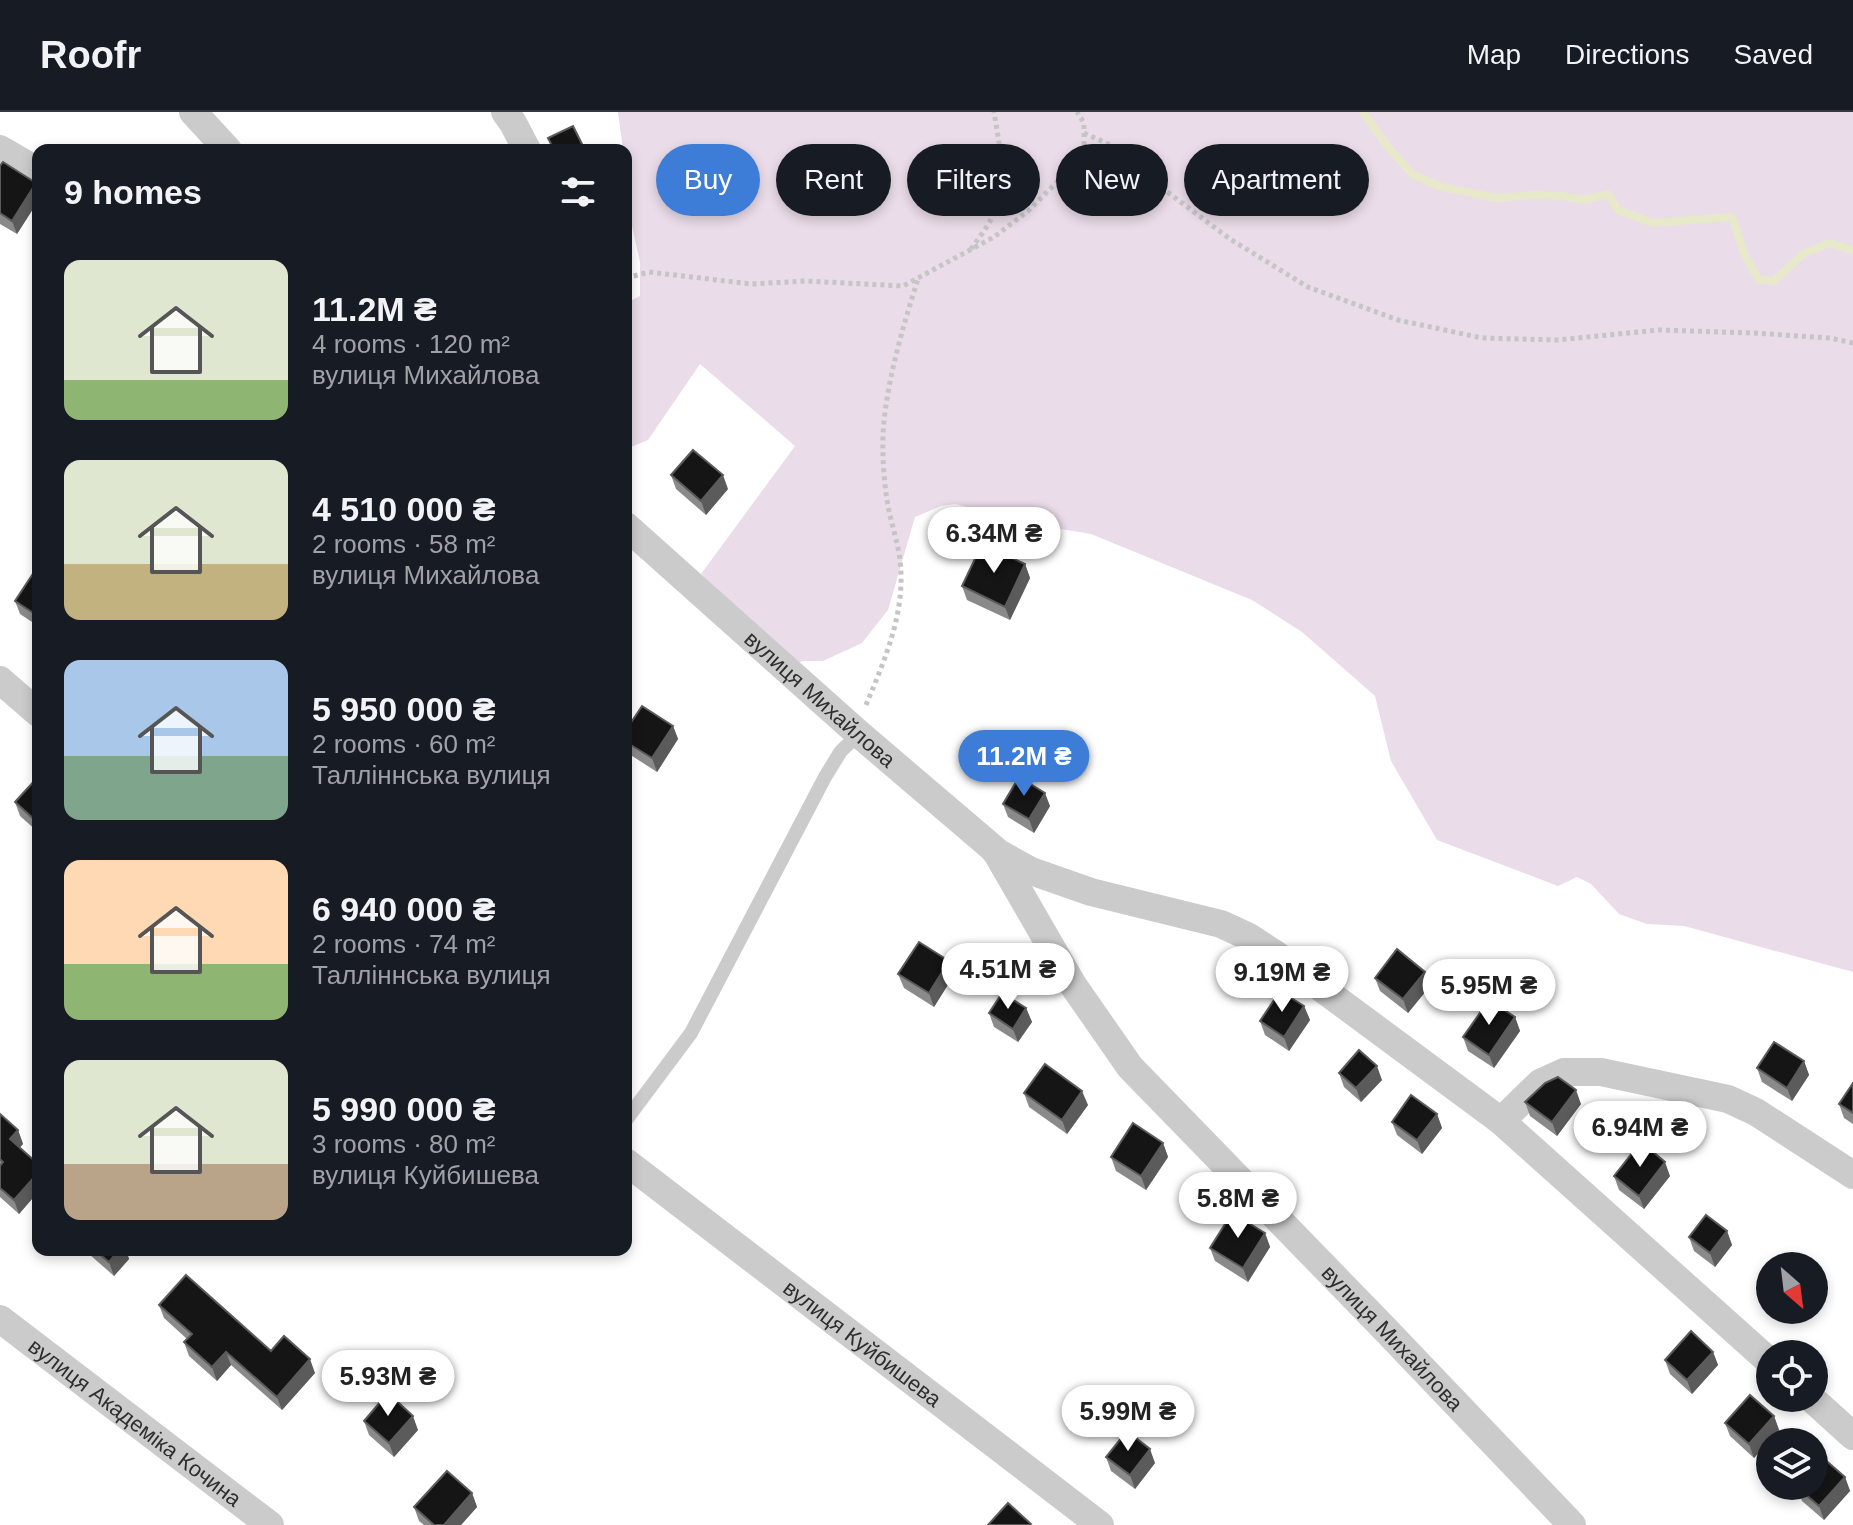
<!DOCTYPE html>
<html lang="en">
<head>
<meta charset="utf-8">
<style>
  :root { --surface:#171b24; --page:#242831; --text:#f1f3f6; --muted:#9ea1a6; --line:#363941; --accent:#3d7dd8 }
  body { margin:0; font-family:Helvetica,sans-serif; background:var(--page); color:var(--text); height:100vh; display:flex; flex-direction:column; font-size:30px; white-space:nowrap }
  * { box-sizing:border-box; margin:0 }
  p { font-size:26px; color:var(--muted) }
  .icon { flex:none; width:44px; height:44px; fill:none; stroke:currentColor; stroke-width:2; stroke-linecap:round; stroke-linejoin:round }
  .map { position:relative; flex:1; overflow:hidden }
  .side { position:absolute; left:32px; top:32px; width:600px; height:1112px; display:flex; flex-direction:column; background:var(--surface); border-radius:16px; box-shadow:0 4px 12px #0003 }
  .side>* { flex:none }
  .banner { position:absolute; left:656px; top:32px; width:760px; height:72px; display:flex; gap:16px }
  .needle { width:52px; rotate:152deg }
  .controls { position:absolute; left:1756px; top:1140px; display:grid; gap:16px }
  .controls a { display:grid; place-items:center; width:72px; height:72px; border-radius:50%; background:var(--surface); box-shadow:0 4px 12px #0003; font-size:40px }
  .price { position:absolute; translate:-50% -68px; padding:0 18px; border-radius:28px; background:#fff; color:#222; font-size:26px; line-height:52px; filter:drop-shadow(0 2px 4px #0008) }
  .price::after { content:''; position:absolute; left:50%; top:48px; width:24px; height:18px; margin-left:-12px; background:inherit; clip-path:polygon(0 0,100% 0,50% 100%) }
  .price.on { background:var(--accent); color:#fff }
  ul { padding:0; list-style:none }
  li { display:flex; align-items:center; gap:24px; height:200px; padding:0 32px }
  li span { display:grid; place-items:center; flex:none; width:224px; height:160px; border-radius:16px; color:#555 }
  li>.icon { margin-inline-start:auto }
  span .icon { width:96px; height:96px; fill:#fffc; stroke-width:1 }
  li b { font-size:34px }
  h2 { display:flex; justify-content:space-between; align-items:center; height:96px; padding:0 32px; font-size:34px }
  .pill { padding:0 28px; border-radius:36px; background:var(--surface); box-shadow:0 4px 12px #0003; font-size:28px; line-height:72px }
  .pill.on { background:var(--accent); color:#fff }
  header { display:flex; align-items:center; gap:48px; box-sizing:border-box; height:112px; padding:0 40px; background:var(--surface); border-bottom:2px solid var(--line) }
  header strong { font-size:38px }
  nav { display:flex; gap:44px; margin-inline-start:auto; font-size:28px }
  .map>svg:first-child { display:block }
  .green { fill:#eadce8 }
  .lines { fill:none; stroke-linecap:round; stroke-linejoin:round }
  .stream { stroke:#e7e9ca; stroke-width:8 }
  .path { stroke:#c5c5c5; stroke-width:5; stroke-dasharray:4 4; stroke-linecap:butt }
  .service { stroke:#cbcbcb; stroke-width:14 }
  .minor { stroke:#cbcbcb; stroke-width:28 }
  .wall { fill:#8a8a8a }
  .shaded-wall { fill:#5b5b5b }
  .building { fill:#151515; stroke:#5b5b5b; stroke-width:2 }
  .labels { text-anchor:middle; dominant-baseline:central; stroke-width:8; stroke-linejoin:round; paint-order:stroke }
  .street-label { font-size:22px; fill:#2e2e2e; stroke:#fff }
</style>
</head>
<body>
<header>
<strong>Roofr</strong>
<nav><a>Map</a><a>Directions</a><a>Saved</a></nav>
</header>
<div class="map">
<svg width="1853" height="1413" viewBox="0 0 1853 1413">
  <rect width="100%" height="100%" fill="#fff"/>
  <path class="green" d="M618,0H1853V860L1684,814L1647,812L1619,802L1591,772L1577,765L1558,774L1437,728L1391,649L1375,584L1302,520L1252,488L1091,422L1042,414L955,392L941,394L915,405L888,498L862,531L823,549H803L796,551L701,462L795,334L700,252L648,328L626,337V191L640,184V150L630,105L626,66V38H623Z"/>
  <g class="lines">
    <path class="stream" d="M1363,0L1388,35L1412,62L1438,74L1497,86L1534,83L1562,84L1584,88L1608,82L1618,98L1653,111L1732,105L1745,144L1759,168L1774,169L1803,142L1829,131L1853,138"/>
    <g class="path">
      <path d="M1084,21L1128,41L1162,76L1230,127L1308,175L1398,208L1482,226L1557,228L1659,218L1753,221L1830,226L1853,231"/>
      <path d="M971,137C978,127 987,116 992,105C1007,71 1000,35 994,0"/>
      <path d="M626,166L649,160L751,172L806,169L903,174L994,125L1028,99L1063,64L1084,34V11L1077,0"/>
      <path d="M866,593C886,545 908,495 899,441C896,425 891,410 888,394C885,376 883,357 883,339C881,288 902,217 918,167"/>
    </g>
    <path class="service" d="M626,1008L691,921L825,665L841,639L859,622"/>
    <g class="minor">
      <path d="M193,0L228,38"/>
      <path d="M505,0L513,11L527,38"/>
      <path d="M0,37L38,59"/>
      <path id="s1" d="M626,414L859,622L995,738L1073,873L1130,955L1381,1213L1572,1413"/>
      <path d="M0,568L38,601"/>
      <path d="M995,739L1031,759L1091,780L1221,812L1249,825L1278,844L1501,1009L1770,1250"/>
      <path d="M1501,1009L1540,971L1564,960H1601L1728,987L1756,1000L1853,1063"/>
      <path id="s2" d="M626,1050L1100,1413"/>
      <path id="s3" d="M0,1207L270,1413"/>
      <path d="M1811,1286L1853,1324"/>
    </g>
  </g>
  <g class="wall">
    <path d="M0,54L38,76V89L17,122L0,112Z"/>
    <path d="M671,363L728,377L706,403L676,377Z"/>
    <path d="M1025,452L1030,466L1010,508L967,488L962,474Z"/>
    <path d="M38,454V514L20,502L15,489Z"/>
    <path d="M673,614L678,627L657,660L626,640V618Z"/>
    <path d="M38,667V720L20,704L15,690Z"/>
    <path d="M1003,692L1050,694L1034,721L1008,705Z"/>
    <path d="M898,862L954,863L934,895L904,876Z"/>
    <path d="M1375,866L1430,874L1408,901L1380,879Z"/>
    <path d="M1304,894L1310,908L1289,939L1265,923L1260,909Z"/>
    <path d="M1026,896L1032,910L1018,930L994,915L989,901Z"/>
    <path d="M1515,905L1520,919L1494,956L1468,939L1463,925Z"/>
    <path d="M1804,949L1809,963L1792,989L1762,970L1757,956Z"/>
    <path d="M1339,961L1382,968L1361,990L1344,975Z"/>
    <path d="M1853,971V1012L1844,1006L1839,992Z"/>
    <path d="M1024,981L1088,993L1067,1022L1029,995Z"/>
    <path d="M1525,990L1581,992L1557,1024L1530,1004Z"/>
    <path d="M0,1002L18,1018L23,1032L19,1036L38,1052V1080L19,1102L0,1085Z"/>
    <path d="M1437,1002L1442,1016L1422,1042L1397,1023L1392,1010Z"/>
    <path d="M1163,1031L1168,1045L1146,1078L1116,1059L1111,1045Z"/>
    <path d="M1614,1064H1670L1644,1097L1619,1078Z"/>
    <path d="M1727,1119L1732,1133L1715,1155L1694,1139L1689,1125Z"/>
    <path d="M1265,1121L1270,1135L1248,1170L1215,1149L1210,1136Z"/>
    <path d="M88,1138H126L129,1147L114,1164L89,1142Z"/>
    <path d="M159,1193L271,1239L315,1261L282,1298L231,1253L217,1269L189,1244L184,1230L187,1227L164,1206Z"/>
    <path d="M1713,1240L1718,1253L1692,1282L1670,1262L1665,1248Z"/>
    <path d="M1774,1304L1779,1318L1754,1346L1730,1324L1725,1311Z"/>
    <path d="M364,1309L418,1318L394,1345L369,1323Z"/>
    <path d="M1106,1345L1155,1351L1135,1377L1111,1359Z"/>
    <path d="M1845,1365L1850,1379L1824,1408L1802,1389L1797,1375Z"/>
    <path d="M472,1381L477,1395L461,1413H424L419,1409L414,1395Z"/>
  </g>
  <g class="shaded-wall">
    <path d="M36,71L38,76V89L17,122L12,109Z"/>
    <path d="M723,363L728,377L706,403L701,389Z"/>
    <path d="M1025,452L1030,466L1010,508L1005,495Z"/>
    <path d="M673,614L678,627L657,660L652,646Z"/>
    <path d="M1045,681L1050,694L1034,721L1029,707Z"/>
    <path d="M949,849L954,863L934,895L929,881Z"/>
    <path d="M1425,860L1430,874L1408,901L1403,887Z"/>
    <path d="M1304,894L1310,908L1289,939L1284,925Z"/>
    <path d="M1026,896L1032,910L1018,930L1013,917Z"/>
    <path d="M1515,905L1520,919L1494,956L1489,943Z"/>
    <path d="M1804,949L1809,963L1792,989L1787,976Z"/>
    <path d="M1377,954L1382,968L1361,990L1356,976Z"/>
    <path d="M1576,978L1581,992L1557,1024L1552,1010Z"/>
    <path d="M1082,979L1088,993L1067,1022L1062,1008Z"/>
    <path d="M1437,1002L1442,1016L1422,1042L1417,1028Z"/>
    <path d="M18,1018L23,1032L15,1041L10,1027Z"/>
    <path d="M1163,1031L1168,1045L1146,1078L1141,1064Z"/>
    <path d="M1665,1050L1670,1064L1644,1097L1639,1084Z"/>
    <path d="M38,1061V1080L19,1102L14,1088Z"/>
    <path d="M1727,1119L1732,1133L1715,1155L1710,1141Z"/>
    <path d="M1265,1121L1270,1135L1248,1170L1243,1156Z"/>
    <path d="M119,1138H126L129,1147L114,1164L109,1150Z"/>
    <path d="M226,1240L231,1253L217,1269L212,1255Z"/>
    <path d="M1713,1240L1718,1253L1692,1282L1687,1268Z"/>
    <path d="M310,1247L315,1261L282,1298L277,1285Z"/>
    <path d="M413,1304L418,1318L394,1345L389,1331Z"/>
    <path d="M1774,1304L1779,1318L1754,1346L1749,1332Z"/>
    <path d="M1150,1337L1155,1351L1135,1377L1130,1363Z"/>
    <path d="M1845,1365L1850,1379L1824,1408L1819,1394Z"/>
    <path d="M472,1381L477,1395L461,1413H444Z"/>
  </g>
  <g class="building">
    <path d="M573,14L585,38H554L548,26Z"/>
    <path d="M3,50L36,71L12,109L0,101V54Z"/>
    <path d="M693,338L723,363L701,389L671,363Z"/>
    <path d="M982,432L1025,452L1005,495L962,474Z"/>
    <path d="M38,454V504L15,489Z"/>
    <path d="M642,594L673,614L652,646L626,630V618Z"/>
    <path d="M1019,665L1045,681L1029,707L1003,692Z"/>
    <path d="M37,666L38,667V707L36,709L15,690Z"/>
    <path d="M919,830L949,849L929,881L898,862Z"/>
    <path d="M1397,837L1425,860L1403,887L1375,866Z"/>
    <path d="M1280,879L1304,894L1284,925L1260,909Z"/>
    <path d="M1002,881L1026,896L1013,917L989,901Z"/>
    <path d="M1489,888L1515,905L1489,943L1463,925Z"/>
    <path d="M1774,930L1804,949L1787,976L1757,956Z"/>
    <path d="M1359,938L1377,954L1356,976L1339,961Z"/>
    <path d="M1045,952L1082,979L1062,1008L1024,981Z"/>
    <path d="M1558,965L1576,978L1552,1010L1525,990L1545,971Z"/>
    <path d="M1853,971V1001L1839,992Z"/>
    <path d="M1411,983L1437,1002L1417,1028L1392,1010Z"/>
    <path d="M0,1002L18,1018L10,1027L38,1052V1061L14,1088L0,1076V1054L3,1050L0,1047Z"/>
    <path d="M1133,1011L1163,1031L1141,1064L1111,1045Z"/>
    <path d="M1641,1030L1665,1050L1639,1084L1614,1064Z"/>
    <path d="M1232,1101L1265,1121L1243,1156L1210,1136Z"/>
    <path d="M1706,1103L1727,1119L1710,1141L1689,1125Z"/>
    <path d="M95,1138H119L109,1150Z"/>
    <path d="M186,1163L271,1239L284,1224L310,1247L277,1285L226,1240L212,1255L184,1230L192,1222L159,1193Z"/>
    <path d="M1691,1219L1713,1240L1687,1268L1665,1248Z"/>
    <path d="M388,1281L413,1304L389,1331L364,1309Z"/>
    <path d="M1750,1283L1774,1304L1749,1332L1725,1311Z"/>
    <path d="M1127,1319L1150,1337L1130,1363L1106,1345Z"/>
    <path d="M1823,1346L1845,1365L1819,1394L1797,1375L1814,1374V1357Z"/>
    <path d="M447,1359L472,1381L444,1413H434L414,1395Z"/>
    <path d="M1008,1391L1031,1412L1030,1413H988Z"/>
  </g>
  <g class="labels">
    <g class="street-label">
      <text stroke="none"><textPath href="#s1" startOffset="260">вулиця Михайлова</textPath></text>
      <text stroke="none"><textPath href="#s1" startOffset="1124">вулиця Михайлова</textPath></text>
      <text stroke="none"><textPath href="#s2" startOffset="298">вулиця Куйбишева</textPath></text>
      <text stroke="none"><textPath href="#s3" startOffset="170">вулиця Академіка Кочина</textPath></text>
    </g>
  </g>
</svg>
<div class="controls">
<a><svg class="needle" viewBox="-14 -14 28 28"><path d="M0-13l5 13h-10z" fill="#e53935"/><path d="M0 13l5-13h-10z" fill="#9ea1a6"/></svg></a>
<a><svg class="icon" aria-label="locate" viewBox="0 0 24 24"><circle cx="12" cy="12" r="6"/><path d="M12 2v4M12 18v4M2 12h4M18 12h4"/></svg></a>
<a><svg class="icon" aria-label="layers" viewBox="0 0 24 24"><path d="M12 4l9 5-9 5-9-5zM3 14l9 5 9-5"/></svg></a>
</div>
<b class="price" style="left:994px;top:463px">6.34M ₴</b>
<b class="price on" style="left:1024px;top:686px">11.2M ₴</b>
<b class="price" style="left:1008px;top:899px">4.51M ₴</b>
<b class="price" style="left:1282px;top:902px">9.19M ₴</b>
<b class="price" style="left:1489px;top:915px">5.95M ₴</b>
<b class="price" style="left:1640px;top:1057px">6.94M ₴</b>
<b class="price" style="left:1238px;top:1128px">5.8M ₴</b>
<b class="price" style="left:388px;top:1306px">5.93M ₴</b>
<b class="price" style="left:1128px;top:1341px">5.99M ₴</b>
<div class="banner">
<a class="pill on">Buy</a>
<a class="pill">Rent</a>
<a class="pill">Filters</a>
<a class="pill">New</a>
<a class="pill">Apartment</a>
</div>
<section class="side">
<h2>9 homes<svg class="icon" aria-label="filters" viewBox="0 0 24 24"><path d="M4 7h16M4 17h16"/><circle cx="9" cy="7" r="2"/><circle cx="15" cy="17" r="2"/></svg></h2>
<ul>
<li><span style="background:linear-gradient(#dfe7d0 75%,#8fb573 0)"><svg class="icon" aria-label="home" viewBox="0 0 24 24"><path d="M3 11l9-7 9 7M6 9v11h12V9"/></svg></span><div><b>11.2M ₴</b><p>4 rooms · 120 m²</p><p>вулиця Михайлова</p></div></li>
<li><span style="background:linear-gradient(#dfe7d0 65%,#c2b280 0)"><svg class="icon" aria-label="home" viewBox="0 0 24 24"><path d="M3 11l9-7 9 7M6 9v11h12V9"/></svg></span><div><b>4 510 000 ₴</b><p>2 rooms · 58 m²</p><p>вулиця Михайлова</p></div></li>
<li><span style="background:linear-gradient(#a9c7e8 60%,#7fa58c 0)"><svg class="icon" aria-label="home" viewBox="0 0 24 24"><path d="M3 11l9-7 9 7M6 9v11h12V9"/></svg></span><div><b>5 950 000 ₴</b><p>2 rooms · 60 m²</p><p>Талліннська вулиця</p></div></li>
<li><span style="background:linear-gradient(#ffd9b3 65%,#8fb573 0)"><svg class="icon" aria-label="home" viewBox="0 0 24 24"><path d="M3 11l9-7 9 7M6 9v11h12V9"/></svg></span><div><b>6 940 000 ₴</b><p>2 rooms · 74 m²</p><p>Талліннська вулиця</p></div></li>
<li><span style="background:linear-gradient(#dfe7d0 65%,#b9a48a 0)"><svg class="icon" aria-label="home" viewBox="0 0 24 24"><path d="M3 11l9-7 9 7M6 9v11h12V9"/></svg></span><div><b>5 990 000 ₴</b><p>3 rooms · 80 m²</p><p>вулиця Куйбишева</p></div></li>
</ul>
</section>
</div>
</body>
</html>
